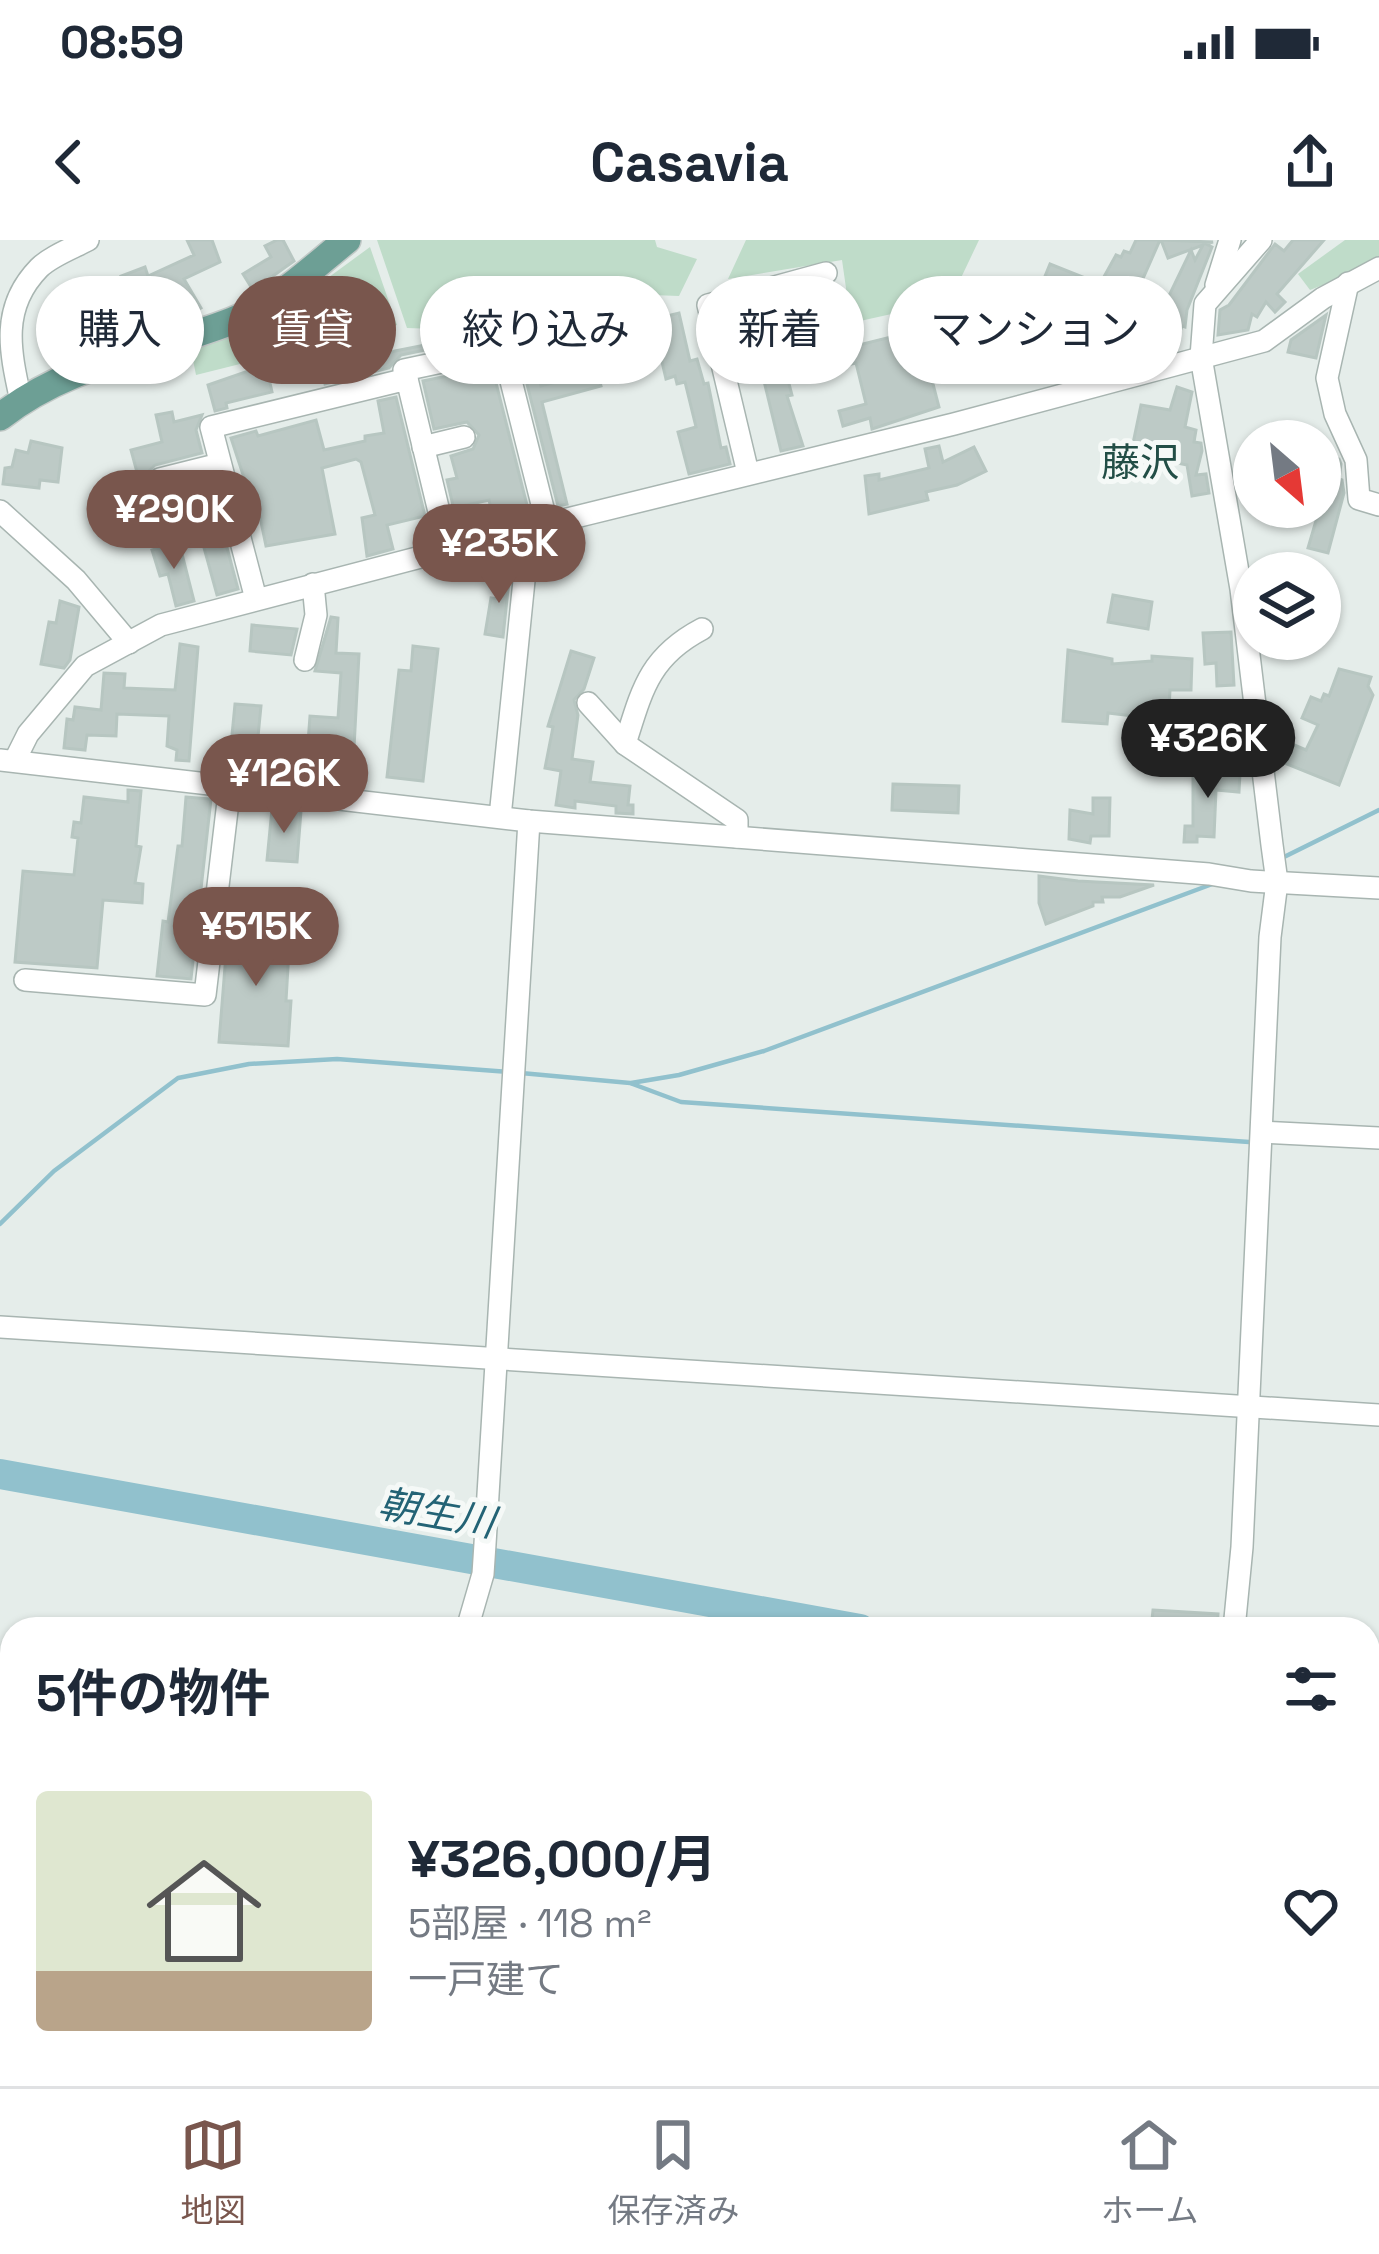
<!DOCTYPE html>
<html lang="ja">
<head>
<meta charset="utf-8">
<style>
  :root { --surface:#fff; --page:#f2f2f3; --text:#1f2937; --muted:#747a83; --line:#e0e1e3; --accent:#79564d }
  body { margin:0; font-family:"Space Grotesk","Noto Sans JP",sans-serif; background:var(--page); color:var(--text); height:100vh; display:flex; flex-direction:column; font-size:45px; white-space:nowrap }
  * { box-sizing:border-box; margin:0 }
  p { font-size:39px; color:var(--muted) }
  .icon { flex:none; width:66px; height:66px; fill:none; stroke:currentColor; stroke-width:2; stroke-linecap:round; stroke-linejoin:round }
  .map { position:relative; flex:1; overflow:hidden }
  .panel { position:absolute; left:0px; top:1377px; width:1380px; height:471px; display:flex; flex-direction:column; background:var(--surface); border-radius:36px 36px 0 0; box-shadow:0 3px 9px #0004 }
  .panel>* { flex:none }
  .guide { position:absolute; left:36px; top:36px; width:1308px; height:108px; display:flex; gap:24px }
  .needle { width:78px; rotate:152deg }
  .controls { position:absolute; left:1233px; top:180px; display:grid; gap:24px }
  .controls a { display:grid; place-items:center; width:108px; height:108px; border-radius:50%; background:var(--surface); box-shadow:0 3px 9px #0004; font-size:60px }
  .price { position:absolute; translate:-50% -102px; padding:0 27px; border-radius:42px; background:var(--accent); color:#fff; font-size:39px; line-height:78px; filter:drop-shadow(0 3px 6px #0008) }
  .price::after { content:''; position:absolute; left:50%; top:72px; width:36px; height:27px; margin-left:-18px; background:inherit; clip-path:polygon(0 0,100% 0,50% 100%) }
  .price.on { background:#222; color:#fff }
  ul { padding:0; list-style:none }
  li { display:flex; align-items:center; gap:36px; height:300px; padding:0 36px }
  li+li { border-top:3px solid var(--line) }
  li span { display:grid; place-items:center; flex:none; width:336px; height:240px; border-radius:12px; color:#555 }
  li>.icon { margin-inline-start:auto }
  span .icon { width:144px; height:144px; fill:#fffc; stroke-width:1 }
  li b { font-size:51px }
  h2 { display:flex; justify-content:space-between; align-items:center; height:144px; padding:0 36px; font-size:51px }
  .pill { padding:0 42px; border-radius:54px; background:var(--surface); box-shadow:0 3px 9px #0004; font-size:42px; line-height:108px }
  .pill.on { background:var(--accent); color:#fff }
  .status { display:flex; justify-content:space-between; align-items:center; height:84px; padding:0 60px; background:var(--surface); direction:ltr }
  .status svg { height:33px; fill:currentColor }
  header { display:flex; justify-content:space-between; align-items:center; height:156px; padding:0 36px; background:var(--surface); font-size:54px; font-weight:700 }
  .dock { display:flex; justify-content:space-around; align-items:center; height:168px; border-top:3px solid var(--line); background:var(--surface); font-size:33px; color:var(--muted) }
  .dock a { display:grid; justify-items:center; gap:6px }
  .dock .on { color:var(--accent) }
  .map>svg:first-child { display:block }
  .green { fill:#bfdcc9 }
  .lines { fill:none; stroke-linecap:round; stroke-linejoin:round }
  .stream { stroke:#91c1cd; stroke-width:4.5 }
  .river { stroke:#91c1cd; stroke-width:30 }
  .building { fill:#bdcac6; stroke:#b7c6c1; stroke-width:3 }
  .minor-casing { stroke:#a8b5b1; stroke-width:24 }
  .major-casing { stroke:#c2c9c7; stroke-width:30 }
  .minor { stroke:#fff; stroke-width:21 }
  .major { stroke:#6d9f95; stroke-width:27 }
  .labels { text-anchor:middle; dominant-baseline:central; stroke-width:10; stroke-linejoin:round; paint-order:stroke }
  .neighbourhood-label { font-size:39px; fill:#224e46; stroke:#f5f9f7 }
  .water-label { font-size:39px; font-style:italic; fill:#236375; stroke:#f5f9f7 }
</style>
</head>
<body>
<div class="status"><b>08:59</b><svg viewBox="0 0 49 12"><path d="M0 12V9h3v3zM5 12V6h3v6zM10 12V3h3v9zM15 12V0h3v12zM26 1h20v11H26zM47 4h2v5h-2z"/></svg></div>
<header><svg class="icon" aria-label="back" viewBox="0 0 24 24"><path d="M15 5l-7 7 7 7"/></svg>Casavia<svg class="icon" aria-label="share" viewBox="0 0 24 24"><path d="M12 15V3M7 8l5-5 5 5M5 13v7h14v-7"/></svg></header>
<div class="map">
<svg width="1379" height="1846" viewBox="0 0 1379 1846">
  <rect width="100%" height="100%" fill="#e5edea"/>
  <g class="green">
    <path d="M377,0H655L657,7L697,19L679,56L570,52L435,89L407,88Z"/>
    <path d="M746,0H979L950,61L851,83L842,20L728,39Z"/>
    <path d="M1345,0H1379V23L1310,50L1298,34Z"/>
    <path d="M370,7L397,85L196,135L191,110L280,73Z"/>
  </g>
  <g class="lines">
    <g class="stream">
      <path d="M1282,618L1379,570"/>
      <path d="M521,833L630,843L681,862L1249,902"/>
      <path d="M631,843L679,835L764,811L1215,643"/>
      <path d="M0,984L54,931L178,838L249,824L337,819L509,832"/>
    </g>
    <g class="river">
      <path d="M0,1234L860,1389"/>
      <path d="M1368,1477L1379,1479"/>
    </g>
  </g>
  <g class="building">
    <path d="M187,0H212L220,22L184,39L201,68L178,81L165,58L134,70L121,36L145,27L148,36L194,15Z"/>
    <path d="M277,0H283L294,21L253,50L243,34L271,17L265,6Z"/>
    <path d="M1136,0H1160L1138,50L1166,62L1191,10L1195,20L1203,5L1168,18L1161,0L1213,2L1206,4L1212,7L1187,70L1185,87L1182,86L1177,100L1152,91L1141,117L1115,105L1124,86L1039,51L1050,24L1100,44L1116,15L1121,17L1124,11L1130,13Z"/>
    <path d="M1293,0H1324L1277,54L1285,62L1275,72L1266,62L1257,77L1252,74L1248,90L1218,95L1220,70L1229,65L1275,4L1284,11Z"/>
    <path d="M835,63L847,108L919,90L939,167L872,189L870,178L843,186L839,171L866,164L856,123L829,129L820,91L794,97L771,106L780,142L788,140L792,155L787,156L803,206L781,211L762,133L754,135L737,73L764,65L768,77L787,72L789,79Z"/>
    <path d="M679,73L690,121L697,119L704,144L708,143L721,208L726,207L730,224L689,234L678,192L696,187L685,142L677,144L675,136L666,139L659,109L612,120L605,91Z"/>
    <path d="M1326,75L1316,118L1288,112L1291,100Z"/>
    <path d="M501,90L502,94L401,115L389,128L325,144L323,134L395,111Z"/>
    <path d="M1013,90L1025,133L1005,140L1001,133L994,135L990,115L962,122L953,96L986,92L994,96Z"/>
    <path d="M524,99L530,126L535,125L541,146L597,131L601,146L542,162L567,264L558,266L516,101Z"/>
    <path d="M266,125L272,152L226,163L227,168L215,171L208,145Z"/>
    <path d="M492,127L529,273L494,282L489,260L458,267L462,291H459L447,240L457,238L451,216L473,209L479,195L467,182L434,189L423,141Z"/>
    <path d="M1177,147L1192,152L1185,187L1196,190L1194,202L1201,203L1202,211L1196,235L1206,234L1209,253L1192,256L1187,225L1131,213L1141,165L1170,170Z"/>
    <path d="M396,157L425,276L387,285L393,309L367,316L362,278L375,275L361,222L356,219L322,228L335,294L266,306L254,248L248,250L231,198L256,191L258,196L316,180L324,210L365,201V196L384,193L378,161Z"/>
    <path d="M172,172L174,182L202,175L196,190L202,213L155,225L146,234V244L150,250L162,254L206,243L211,267L216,266L238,349L217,355L195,275L177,279L173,264L121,277L116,252L141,247L131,210L162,202L156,175Z"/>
    <path d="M31,201L62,208L58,242L40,240L39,248L3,244L5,228L12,227L16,210L28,213Z"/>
    <path d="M939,206L943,222L974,207L986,231L957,245L926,252L928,260L869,274L865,236L879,234V240L929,228L925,209Z"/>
    <path d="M1320,215L1339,219L1341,224L1339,239L1342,240L1344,253L1328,313L1308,308L1320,267Z"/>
    <path d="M179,302L194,361L176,366L168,334L160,336L152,310Z"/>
    <path d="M508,311L512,312L503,397L485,394L491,358L499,359L502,338L505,339Z"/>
    <path d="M1113,355L1152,362L1148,389L1108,382Z"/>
    <path d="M60,361L79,367L70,420L64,428L41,424L49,382L56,383Z"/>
    <path d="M331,377L338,378L336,413L359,414L354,508L329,506L328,517L307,516L310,476L338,478L341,433L315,431Z"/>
    <path d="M252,385L297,389L291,415L250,411Z"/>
    <path d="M1231,392L1234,445L1217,446L1216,423L1205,424L1203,393Z"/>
    <path d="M180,404L198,407L189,521L176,520L177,510L167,506L169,476L117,474L116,496L87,495L85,510L64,508L67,479L73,480L75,467L101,470L104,433L125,434L124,448L175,450Z"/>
    <path d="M413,406L438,409L423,541L387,537L399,430L411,431Z"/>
    <path d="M1068,410L1112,419V424L1152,421V416L1192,419L1191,450H1170L1168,488L1183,490L1180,515L1147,512L1150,478L1108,473L1107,484L1063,481Z"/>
    <path d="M571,411L594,418L584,449L574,460L578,475L572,519L593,522L590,542L630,546L628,565H633V574L616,573V566L575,561V568L556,565L561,531L545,528L553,487L548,486Z"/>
    <path d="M1339,429L1371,437L1368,446L1373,455L1339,545L1277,520L1285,501L1306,510L1318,485L1302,478L1311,457L1321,461L1324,454L1329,456Z"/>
    <path d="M235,464L261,466L257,507L231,505Z"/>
    <path d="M1193,529L1240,533L1239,552L1216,550L1214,597L1197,596V602H1184L1185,586H1193Z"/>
    <path d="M893,544L959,546L958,573L892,570Z"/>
    <path d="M128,550L141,551L136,606L141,607L135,643L143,644L142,663L103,660L97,728L15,722L23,631L74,635L78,598L72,597L74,582L81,583L84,557L128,562Z"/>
    <path d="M186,557L211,559L191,739L157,736L163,681L168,682L178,606H182Z"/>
    <path d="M1093,558H1110L1109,596H1091L1090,603L1069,599L1070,570L1093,574Z"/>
    <path d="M272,569L301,571L297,622L267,620Z"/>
    <path d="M1039,636L1078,641L1154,645L1120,657H1102L1103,662H1093V666L1046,684L1039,663Z"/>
    <path d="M228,689L290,693L286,761H291L288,806L219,802Z"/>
    <path d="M1153,1370L1218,1374L1217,1389H1151Z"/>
  </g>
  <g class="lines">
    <g class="minor-casing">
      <g id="minor">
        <path d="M1348,43L1327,138L1335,174L1356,220L1359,259L1379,265"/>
        <path d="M1216,45L1230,0"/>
        <path d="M407,139L404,130L503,109L547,284"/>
        <path d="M21,161C10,111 0,68 39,28C51,16 73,8 88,0"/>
        <path d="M423,207L464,197"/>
        <path d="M748,233L708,65L826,33"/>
        <path d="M160,239L220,224"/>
        <path d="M0,271L76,340L129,403"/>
        <path d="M256,359L211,187L407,139L448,309"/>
        <path d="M305,420L316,375L313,344"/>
        <path d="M588,463L625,504L737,580V597"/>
        <path d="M625,504C642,450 649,417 702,389"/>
        <path d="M0,520L529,581L1209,634L1251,641L1379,648"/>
        <path d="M15,520L28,494L85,426L161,385L547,284L954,184L1264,101L1323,58L1379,28"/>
        <path d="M500,577L527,311L522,290"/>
        <path d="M25,740L205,755L230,545"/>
        <path d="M1262,892L1379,898"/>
        <path d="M0,1087L1379,1175"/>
        <path d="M467,1389L483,1334L485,1304L529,581"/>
        <path d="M1234,1389L1242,1307L1270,697L1277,642L1272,605L1241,349L1201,117L1205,64L1261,0"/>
        <path d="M0,1460L12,1463"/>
        <path d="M1368,1601L1379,1604"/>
        <path d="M1368,1807L1379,1809"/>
        <path d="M0,1833L17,1846"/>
        <path d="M352,1846L355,1836"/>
        <path d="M928,1846L931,1836"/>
        <path d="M1106,1846L1109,1836"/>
      </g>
    </g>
    <g class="major-casing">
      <path id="major" d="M0,177C68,123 153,112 232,81C275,64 311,29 347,0"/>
    </g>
    <use href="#minor" class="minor"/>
    <use href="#major" class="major"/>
  </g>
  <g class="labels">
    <g class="neighbourhood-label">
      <text x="1140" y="222">藤沢</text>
    </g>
    <g class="water-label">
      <text transform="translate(437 1273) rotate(10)">朝生川</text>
    </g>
  </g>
</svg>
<div class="controls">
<a><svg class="needle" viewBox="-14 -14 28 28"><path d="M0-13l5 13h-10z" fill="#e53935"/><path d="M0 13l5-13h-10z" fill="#747a83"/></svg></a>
<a><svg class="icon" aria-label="layers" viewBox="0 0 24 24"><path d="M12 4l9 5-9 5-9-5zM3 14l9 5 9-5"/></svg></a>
</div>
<b class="price" style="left:174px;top:332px">¥290K</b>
<b class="price" style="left:499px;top:366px">¥235K</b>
<b class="price on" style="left:1208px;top:561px">¥326K</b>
<b class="price" style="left:284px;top:596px">¥126K</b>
<b class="price" style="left:256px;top:749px">¥515K</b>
<div class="guide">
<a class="pill">購入</a>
<a class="pill on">賃貸</a>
<a class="pill">絞り込み</a>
<a class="pill">新着</a>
<a class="pill">マンション</a>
</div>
<section class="panel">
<h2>5件の物件<svg class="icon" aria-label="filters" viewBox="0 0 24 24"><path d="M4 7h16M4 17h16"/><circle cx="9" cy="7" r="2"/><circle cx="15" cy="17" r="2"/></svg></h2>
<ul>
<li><span style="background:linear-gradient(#dfe7d0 75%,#b9a48a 0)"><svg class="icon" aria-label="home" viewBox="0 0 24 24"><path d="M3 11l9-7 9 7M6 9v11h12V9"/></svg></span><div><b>¥326,000/月</b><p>5部屋 · 118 m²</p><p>一戸建て</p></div><svg class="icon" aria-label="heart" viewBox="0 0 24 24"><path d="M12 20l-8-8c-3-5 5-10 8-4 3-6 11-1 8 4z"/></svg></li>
</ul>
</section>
</div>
<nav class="dock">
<a class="on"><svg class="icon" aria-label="map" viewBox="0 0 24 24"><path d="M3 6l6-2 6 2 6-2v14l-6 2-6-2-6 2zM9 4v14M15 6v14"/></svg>地図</a>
<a><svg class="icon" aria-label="saved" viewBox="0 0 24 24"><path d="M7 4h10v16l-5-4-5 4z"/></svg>保存済み</a>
<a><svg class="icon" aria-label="home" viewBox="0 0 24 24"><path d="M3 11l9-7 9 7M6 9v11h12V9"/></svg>ホーム</a>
</nav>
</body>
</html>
